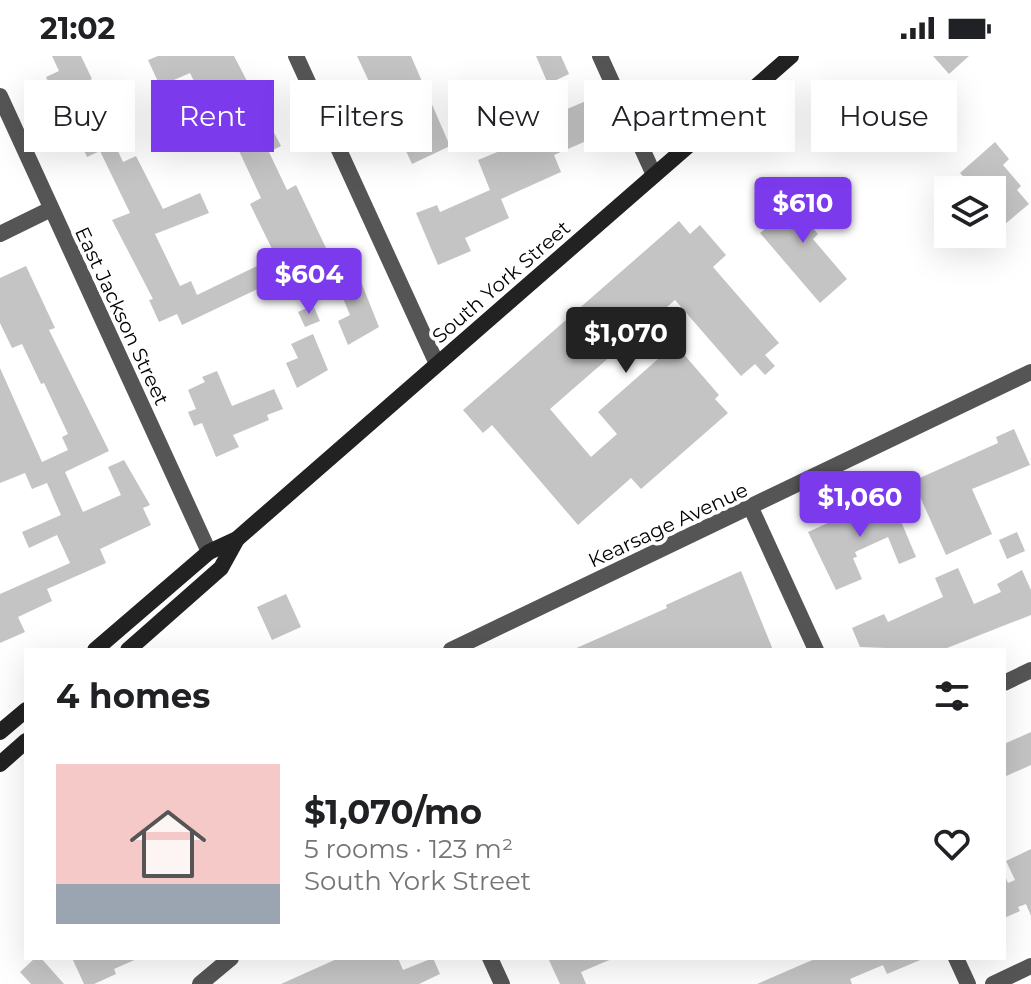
<!DOCTYPE html>
<html lang="en">
<head>
<meta charset="utf-8">
<style>
  :root { --surface:#fff; --page:#f6f6f6; --text:#202124; --muted:#757577; --accent:#7c3aed }
  body { margin:0; font-family:Montserrat,sans-serif; background:var(--page); color:var(--text); height:100vh; display:flex; flex-direction:column; font-size:30px; white-space:nowrap }
  * { box-sizing:border-box; margin:0 }
  p { font-size:26px; color:var(--muted) }
  .icon { flex:none; width:44px; height:44px; fill:none; stroke:currentColor; stroke-width:2; stroke-linecap:round; stroke-linejoin:round }
  .map { position:relative; flex:1; overflow:hidden }
  .panel { position:absolute; left:24px; top:592px; width:982px; height:312px; display:flex; flex-direction:column; background:var(--surface); border-radius:0px; box-shadow:0 8px 32px #0002 }
  .panel>* { flex:none }
  .hud { position:absolute; left:24px; top:24px; width:984px; height:72px; display:flex; gap:16px }
  .tools { position:absolute; left:934px; top:120px; display:grid; gap:16px }
  .tools a { display:grid; place-items:center; width:72px; height:72px; border-radius:0px; background:var(--surface); box-shadow:0 8px 32px #0002; font-size:40px }
  .price { position:absolute; translate:-50% -68px; padding:0 18px; border-radius:8px; background:var(--accent); color:#fff; font-size:26px; line-height:52px; filter:drop-shadow(0 2px 4px #0008) }
  .price::after { content:''; position:absolute; left:50%; top:48px; width:24px; height:18px; margin-left:-12px; background:inherit; clip-path:polygon(0 0,100% 0,50% 100%) }
  .price.selected { background:#222; color:#fff }
  ul { padding:0; list-style:none }
  li { display:flex; align-items:center; gap:24px; height:200px; padding:0 32px }
  li span { display:grid; place-items:center; flex:none; width:224px; height:160px; border-radius:0px; color:#555 }
  li>.icon { margin-inline-start:auto }
  span .icon { width:96px; height:96px; fill:#fffc; stroke-width:1 }
  li b { font-size:34px }
  h2 { display:flex; justify-content:space-between; align-items:center; height:96px; padding:0 32px; font-size:34px }
  .chip { padding:0 28px; border-radius:0px; background:var(--surface); box-shadow:0 8px 32px #0002; font-size:28px; line-height:72px }
  .chip.selected { background:var(--accent); color:#fff }
  .status { display:flex; justify-content:space-between; align-items:center; height:56px; padding:0 40px; background:var(--surface); direction:ltr }
  .status svg { height:22px; fill:currentColor }
  .map>svg:first-child { display:block }
  .building { fill:#c4c4c4 }
  .lines { fill:none; stroke-linecap:round; stroke-linejoin:round }
  .street { stroke:#555; stroke-width:16 }
  .secondary { stroke:#222; stroke-width:16 }
  .labels { text-anchor:middle; dominant-baseline:central; stroke-width:8; stroke-linejoin:round; paint-order:stroke }
  .street-label { font-size:20px; fill:#000; stroke:#fff }
</style>
</head>
<body>
<div class="status"><b>21:02</b><svg viewBox="0 0 49 12"><path d="M0 12V9h3v3zM5 12V6h3v6zM10 12V3h3v9zM15 12V0h3v12zM26 1h20v11H26zM47 4h2v5h-2z"/></svg></div>
<div class="map">
<svg width="1031" height="928" viewBox="0 0 1031 928">
  <rect width="100%" height="100%" fill="#fff"/>
  <g class="building">
    <path d="M52,0H81L92,23L86,26L123,106L136,100L163,153L200,137L209,157L155,178L180,230L191,225L197,239L276,201L250,148L261,142L232,80L223,85L190,17L160,30L148,4L158,0H234L281,90L269,96L287,134L296,129L326,192L271,223L272,226L182,269L177,258L159,266L149,244L153,243L112,164L130,157L100,95L87,101L59,39L55,40L46,21L59,15Z"/>
    <path d="M357,0H411L450,90L412,108L406,95L402,96Z"/>
    <path d="M536,0H561L569,18L548,28Z"/>
    <path d="M933,0H969L949,18Z"/>
    <path d="M586,45L600,79L554,99L561,116L501,143L509,162L465,182L471,195L438,209L416,157L437,149L440,156L490,134L478,104L526,84L514,56L534,48L541,64Z"/>
    <path d="M995,86L1009,103L1003,109L1021,130L1017,134L1029,148L1005,168L992,154V134H975L960,117Z"/>
    <path d="M805,126L818,142L800,157L818,178L813,183L847,223L820,247L760,177L778,162L772,155Z"/>
    <path d="M679,165L690,178L700,169L726,199L713,211L779,287L765,299L775,310L765,319L755,308L741,320L675,244L550,353L591,401L617,378L598,356L675,288L719,339L715,343L728,357L641,433L631,422L578,469L492,369L483,377L463,354Z"/>
    <path d="M26,210L55,272L49,274L109,395L65,416L83,456L121,439L108,411L124,404L150,449L143,452L151,469L100,493L106,507L47,533L52,545L18,561L25,576L0,587V538L70,507L57,479L29,492L22,476L61,459L47,427L32,433L25,417L0,427V312L42,406L68,394L62,381L68,378L44,327L41,328L22,288L12,292L0,267V222Z"/>
    <path d="M357,216L379,271L348,289L338,265L350,259L336,226Z"/>
    <path d="M313,249L320,265L305,271L298,256Z"/>
    <path d="M313,278L328,314L297,332L286,307L298,302L291,288Z"/>
    <path d="M217,315L232,350L274,333L283,353L267,359L269,364L233,379L239,391L216,401L202,367L194,370L188,356L196,353L188,334L205,326L202,321Z"/>
    <path d="M1014,373L1030,409L972,433L992,478L946,499L913,425L998,387L996,381Z"/>
    <path d="M890,439L916,501L899,508L888,481L855,496L857,501L853,502L862,523L836,534L808,476Z"/>
    <path d="M1017,476L1025,495L1007,503L999,484Z"/>
    <path d="M958,512L974,548L1001,536L997,528L1022,514L1031,534V559L942,594L860,591L852,572L884,558L888,566L943,541L935,522Z"/>
    <path d="M741,515L773,594H572L667,552L666,549Z"/>
    <path d="M286,538L301,571L272,584L257,551Z"/>
    <path d="M1031,676V709L1004,721V688Z"/>
    <path d="M1031,793V860L1026,848L1018,851L1020,855L1004,862V817L1008,827L1015,824L1006,805Z"/>
    <path d="M35,902H41L64,928H31L20,916Z"/>
    <path d="M72,902H139L114,913L116,918L94,928H84Z"/>
    <path d="M339,902H398L403,914L433,902L440,918L419,928H281Z"/>
    <path d="M548,902H614L581,916L586,928H560Z"/>
    <path d="M817,902H925L887,918L883,909L850,923L852,928H757Z"/>
  </g>
  <g class="lines">
    <g class="street">
      <path d="M296,0L437,308"/>
      <path d="M600,0L654,119"/>
      <path d="M0,40L209,496"/>
      <path d="M0,178L51,153"/>
      <path d="M751,452L816,594"/>
      <path d="M451,594L1031,316"/>
      <path d="M1004,627L1031,614"/>
      <path d="M490,902L502,928"/>
      <path d="M956,902L968,928"/>
      <path d="M200,928L231,902"/>
      <path d="M993,928L1031,910"/>
    </g>
    <g class="secondary">
      <path d="M95,594L209,496L237,483L791,0"/>
      <path d="M128,594L221,512L237,483"/>
      <path d="M0,676L26,654"/>
      <path d="M0,708L26,685"/>
    </g>
  </g>
  <g class="labels">
    <g class="street-label">
      <text transform="translate(501 226) rotate(-41)">South York Street</text>
      <text transform="translate(122 260) rotate(65)">East Jackson Street</text>
      <text transform="translate(668 469) rotate(-25)">Kearsage Avenue</text>
    </g>
  </g>
</svg>
<div class="tools">
<a><svg class="icon" aria-label="layers" viewBox="0 0 24 24"><path d="M12 4l9 5-9 5-9-5zM3 14l9 5 9-5"/></svg></a>
</div>
<b class="price" style="left:803px;top:189px">$610</b>
<b class="price" style="left:309px;top:260px">$604</b>
<b class="price selected" style="left:626px;top:319px">$1,070</b>
<b class="price" style="left:860px;top:483px">$1,060</b>
<div class="hud">
<a class="chip">Buy</a>
<a class="chip selected">Rent</a>
<a class="chip">Filters</a>
<a class="chip">New</a>
<a class="chip">Apartment</a>
<a class="chip">House</a>
</div>
<section class="panel">
<h2>4 homes<svg class="icon" aria-label="filters" viewBox="0 0 24 24"><path d="M4 7h16M4 17h16"/><circle cx="9" cy="7" r="2"/><circle cx="15" cy="17" r="2"/></svg></h2>
<ul>
<li><span style="background:linear-gradient(#f6c9c9 75%,#9aa5b1 0)"><svg class="icon" aria-label="home" viewBox="0 0 24 24"><path d="M3 11l9-7 9 7M6 9v11h12V9"/></svg></span><div><b>$1,070/mo</b><p>5 rooms · 123 m²</p><p>South York Street</p></div><svg class="icon" aria-label="heart" viewBox="0 0 24 24"><path d="M12 20l-8-8c-3-5 5-10 8-4 3-6 11-1 8 4z"/></svg></li>
</ul>
</section>
</div>
</body>
</html>
